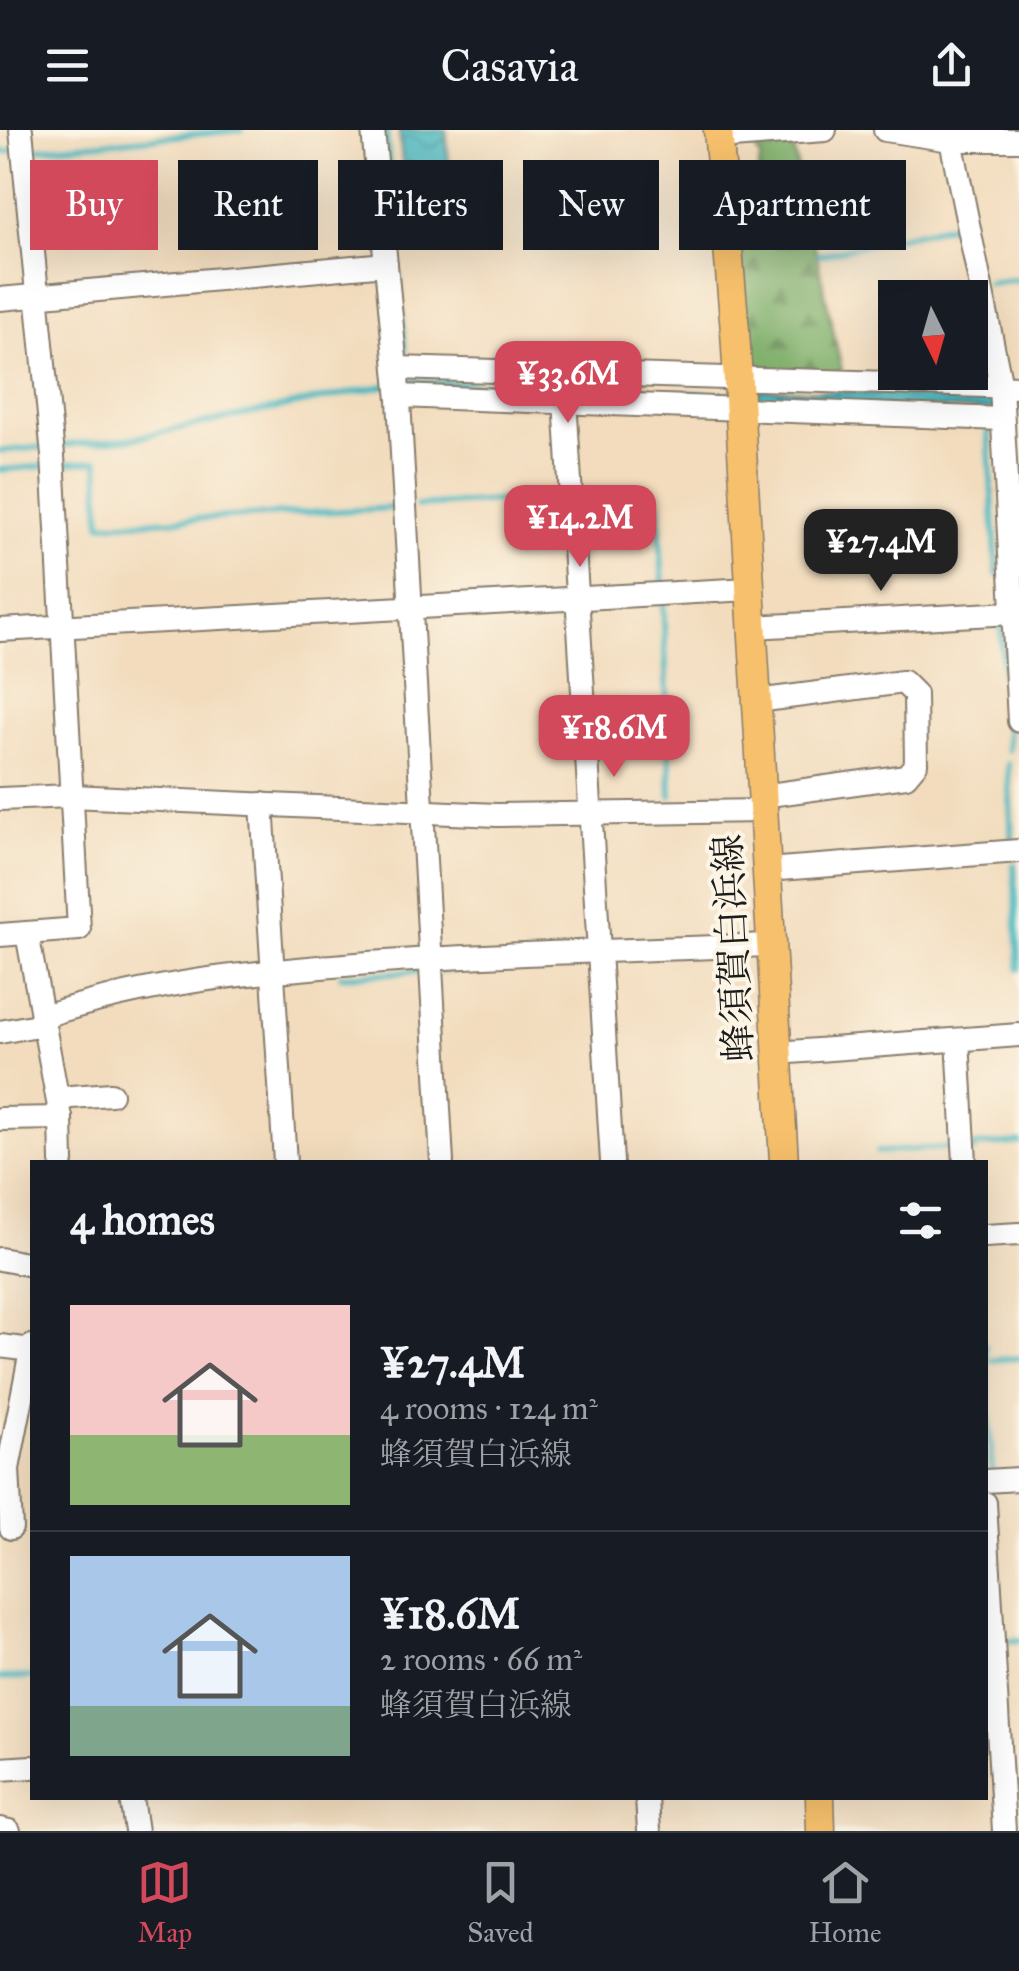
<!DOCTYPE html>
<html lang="en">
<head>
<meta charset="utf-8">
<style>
  :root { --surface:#171b24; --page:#242831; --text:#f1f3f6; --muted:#9ea1a6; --line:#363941; --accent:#d1495b }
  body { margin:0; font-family:"IM FELL Great Primer","Noto Serif JP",serif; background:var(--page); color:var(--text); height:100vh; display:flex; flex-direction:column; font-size:38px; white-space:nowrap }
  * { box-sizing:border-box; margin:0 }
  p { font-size:32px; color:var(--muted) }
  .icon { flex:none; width:55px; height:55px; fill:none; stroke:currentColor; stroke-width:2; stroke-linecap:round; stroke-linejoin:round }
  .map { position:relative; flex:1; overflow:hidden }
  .panel { position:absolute; left:30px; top:1030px; width:958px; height:640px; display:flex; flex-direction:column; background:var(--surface); border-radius:0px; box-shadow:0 10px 40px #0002 }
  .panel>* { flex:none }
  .hud { position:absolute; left:30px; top:30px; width:960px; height:90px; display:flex; gap:20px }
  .needle { width:65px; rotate:175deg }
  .buttons { position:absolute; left:878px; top:150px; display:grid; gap:20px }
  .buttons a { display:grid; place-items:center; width:110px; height:110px; border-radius:0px; background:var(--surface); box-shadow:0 10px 40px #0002; font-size:50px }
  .price { position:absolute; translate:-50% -85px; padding:0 22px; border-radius:20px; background:var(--accent); color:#fff; font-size:32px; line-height:65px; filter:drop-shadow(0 2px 5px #0008) }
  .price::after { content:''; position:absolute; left:50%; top:60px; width:30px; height:22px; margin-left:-15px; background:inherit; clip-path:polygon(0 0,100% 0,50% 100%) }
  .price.selected { background:#222; color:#fff }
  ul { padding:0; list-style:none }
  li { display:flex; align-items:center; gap:30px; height:250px; padding:0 40px }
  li+li { border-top:2px solid var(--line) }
  li span { display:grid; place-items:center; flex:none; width:280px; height:200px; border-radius:0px; color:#555 }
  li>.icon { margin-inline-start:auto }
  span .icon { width:120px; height:120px; fill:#fffc; stroke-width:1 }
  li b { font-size:42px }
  h2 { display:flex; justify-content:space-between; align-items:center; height:120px; padding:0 40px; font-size:42px }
  .chip { padding:0 35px; border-radius:0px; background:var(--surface); box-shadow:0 10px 40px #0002; font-size:35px; line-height:90px }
  .chip.selected { background:var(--accent); color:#fff }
  header { display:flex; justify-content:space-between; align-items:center; height:130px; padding:0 40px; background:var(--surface); font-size:45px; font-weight:600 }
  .dock { display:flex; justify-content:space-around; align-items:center; height:140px; border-top:2px solid var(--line); background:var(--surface); font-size:28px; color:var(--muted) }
  .dock a { display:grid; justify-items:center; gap:5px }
  .dock .selected { color:var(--accent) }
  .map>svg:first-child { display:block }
  .forest { fill:url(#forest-firs); stroke:#4c6442; stroke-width:2.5 }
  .water { fill:url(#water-waves); stroke:#326a6e; stroke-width:2.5 }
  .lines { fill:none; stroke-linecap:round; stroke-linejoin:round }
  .stream { stroke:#48b7c0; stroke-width:6 }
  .minor-casing { stroke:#877c6c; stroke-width:26 }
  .major-casing { stroke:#877c6c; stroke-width:31 }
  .minor { stroke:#fff; stroke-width:22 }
  .major { stroke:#f7c06c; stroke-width:28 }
  .labels { text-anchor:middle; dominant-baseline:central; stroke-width:8; stroke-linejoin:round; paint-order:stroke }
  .street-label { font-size:38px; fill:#1c1c1c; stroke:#fcf5e5 }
</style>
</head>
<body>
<header><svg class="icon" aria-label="menu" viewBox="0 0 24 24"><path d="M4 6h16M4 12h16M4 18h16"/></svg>Casavia<svg class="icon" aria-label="share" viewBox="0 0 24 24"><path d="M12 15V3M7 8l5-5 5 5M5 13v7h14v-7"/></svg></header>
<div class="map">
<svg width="1019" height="1701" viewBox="0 0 1019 1701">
  <defs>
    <pattern id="forest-firs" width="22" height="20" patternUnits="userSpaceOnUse" patternTransform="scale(2.5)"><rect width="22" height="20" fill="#7cad68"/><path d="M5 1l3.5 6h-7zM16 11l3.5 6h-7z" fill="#658c55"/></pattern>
    <pattern id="water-waves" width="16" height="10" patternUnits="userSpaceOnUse" patternTransform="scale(2.5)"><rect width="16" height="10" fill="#48b7c0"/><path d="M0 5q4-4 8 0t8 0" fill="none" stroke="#3b949b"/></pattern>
  </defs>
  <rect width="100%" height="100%" fill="#fcf5e5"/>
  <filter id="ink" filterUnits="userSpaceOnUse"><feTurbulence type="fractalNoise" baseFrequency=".01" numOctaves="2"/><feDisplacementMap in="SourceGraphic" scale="20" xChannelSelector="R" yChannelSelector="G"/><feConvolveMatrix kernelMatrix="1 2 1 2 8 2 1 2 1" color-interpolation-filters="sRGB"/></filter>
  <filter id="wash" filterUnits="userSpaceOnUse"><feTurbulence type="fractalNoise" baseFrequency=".0048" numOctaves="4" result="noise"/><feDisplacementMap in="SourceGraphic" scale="40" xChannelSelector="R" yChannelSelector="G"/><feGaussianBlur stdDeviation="2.25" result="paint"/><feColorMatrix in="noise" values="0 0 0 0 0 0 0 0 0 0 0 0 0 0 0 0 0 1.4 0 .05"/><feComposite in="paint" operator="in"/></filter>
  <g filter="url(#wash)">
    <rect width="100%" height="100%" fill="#f2dcbd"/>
    <path class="forest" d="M792,12L843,246L751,244L737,68L756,49L761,28L754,15Z"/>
    <g class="water">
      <path d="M399,0H446L451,58L405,62Z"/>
      <path d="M764,259L1019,267V281L756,273L755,261Z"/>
    </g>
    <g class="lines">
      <g class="stream">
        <path d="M386,0L405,220"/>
        <path d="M35,19L242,0"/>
        <path d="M0,22L14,21"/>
        <path d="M819,125L961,93"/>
        <path d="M988,153L1019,149"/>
        <path d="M988,299L997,444"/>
        <path d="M57,316L134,308L408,251L733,265"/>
        <path d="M0,321L45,317"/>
        <path d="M60,334L98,331L101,394L394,378"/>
        <path d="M0,340L44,336"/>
        <path d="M417,376L562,367"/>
        <path d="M577,381L658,375L663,456"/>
        <path d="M663,468L671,666"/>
        <path d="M1001,495L1008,620"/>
        <path d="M1008,634L1012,712"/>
        <path d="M1014,735L1019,839"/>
        <path d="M439,841L523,835"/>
        <path d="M341,846L423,841"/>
        <path d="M975,1021L974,1016L1019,1013"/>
        <path d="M877,1022L957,1017"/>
        <path d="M985,1215L992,1342"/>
        <path d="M993,1230L1019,1228"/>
        <path d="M1002,1511L1019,1510"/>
        <path d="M0,1548L32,1547"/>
      </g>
    </g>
  </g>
  <g filter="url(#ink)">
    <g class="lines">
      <g class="minor-casing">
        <g id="minor">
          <path d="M373,0L399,270L442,1032"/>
          <path d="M885,0L951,10H1019"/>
          <path d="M719,8L825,0"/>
          <path d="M951,10L1001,256L1019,591"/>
          <path d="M0,169L386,134"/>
          <path d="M396,238L1019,257"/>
          <path d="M399,266L1002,289"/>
          <path d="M565,270L612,1032"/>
          <path d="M752,497L1013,483"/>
          <path d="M0,500L750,459"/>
          <path d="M757,571L903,552L915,564L916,634L906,646L762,666"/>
          <path d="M0,669L71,666L497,685L763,681"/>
          <path d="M262,674L285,1032"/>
          <path d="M766,740L1019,721"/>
          <path d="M27,803L61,988L62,1032"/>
          <path d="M0,805L79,799L53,326L21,0"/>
          <path d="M41,887C151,851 253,842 369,833C502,823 637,820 771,815"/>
          <path d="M0,902L43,894"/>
          <path d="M958,910L965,1032"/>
          <path d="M777,923L1019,905"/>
          <path d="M58,968L111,964"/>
          <path d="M0,989L61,988"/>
          <path d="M985,1106L1019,1104"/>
          <path d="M0,1129L32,1135"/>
          <path d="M0,1216L32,1220"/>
          <path d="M985,1351L1019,1349"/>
          <path d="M985,1373L1004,1701"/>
          <path d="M11,1398L8,1339L32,1216"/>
          <path d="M0,1639L32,1637"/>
          <path d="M131,1668L136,1701"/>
          <path d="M647,1668L649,1701"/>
          <path d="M0,1699L9,1701"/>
        </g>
      </g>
      <g class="major-casing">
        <g id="major">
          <path d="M718,0L735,201L784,1032"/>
          <path d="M820,1668L821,1701"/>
        </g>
      </g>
      <use href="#minor" class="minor"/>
      <use href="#major" class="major"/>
    </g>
  </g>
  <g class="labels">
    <g class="street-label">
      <text transform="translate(733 818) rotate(-93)">蜂須賀白浜線</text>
    </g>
  </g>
</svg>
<div class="buttons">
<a><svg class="needle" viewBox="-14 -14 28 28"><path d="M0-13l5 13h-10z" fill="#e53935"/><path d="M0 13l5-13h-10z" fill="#9ea1a6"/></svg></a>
</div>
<b class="price" style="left:568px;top:296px">¥33.6M</b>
<b class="price" style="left:580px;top:440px">¥14.2M</b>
<b class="price selected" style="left:881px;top:464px">¥27.4M</b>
<b class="price" style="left:614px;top:650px">¥18.6M</b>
<div class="hud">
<a class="chip selected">Buy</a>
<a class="chip">Rent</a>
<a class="chip">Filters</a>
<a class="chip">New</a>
<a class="chip">Apartment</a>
</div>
<section class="panel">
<h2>4 homes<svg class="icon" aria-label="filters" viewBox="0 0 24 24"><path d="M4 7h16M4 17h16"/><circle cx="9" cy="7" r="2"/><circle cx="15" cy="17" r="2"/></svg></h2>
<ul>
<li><span style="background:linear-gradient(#f6c9c9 65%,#8fb573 0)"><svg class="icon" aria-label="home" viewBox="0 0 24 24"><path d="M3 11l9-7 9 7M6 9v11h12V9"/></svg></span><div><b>¥27.4M</b><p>4 rooms · 124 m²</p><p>蜂須賀白浜線</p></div></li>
<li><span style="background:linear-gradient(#a9c7e8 75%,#7fa58c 0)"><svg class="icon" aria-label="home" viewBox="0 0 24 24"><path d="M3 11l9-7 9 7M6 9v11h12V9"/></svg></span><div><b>¥18.6M</b><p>2 rooms · 66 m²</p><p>蜂須賀白浜線</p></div></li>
</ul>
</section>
</div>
<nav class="dock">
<a class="selected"><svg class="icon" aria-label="map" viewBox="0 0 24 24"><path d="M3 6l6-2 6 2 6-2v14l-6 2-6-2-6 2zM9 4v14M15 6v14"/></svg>Map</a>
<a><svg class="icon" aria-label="saved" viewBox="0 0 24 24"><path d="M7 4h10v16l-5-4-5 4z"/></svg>Saved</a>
<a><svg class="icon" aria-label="home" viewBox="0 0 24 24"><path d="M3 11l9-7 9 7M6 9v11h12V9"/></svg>Home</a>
</nav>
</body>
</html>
